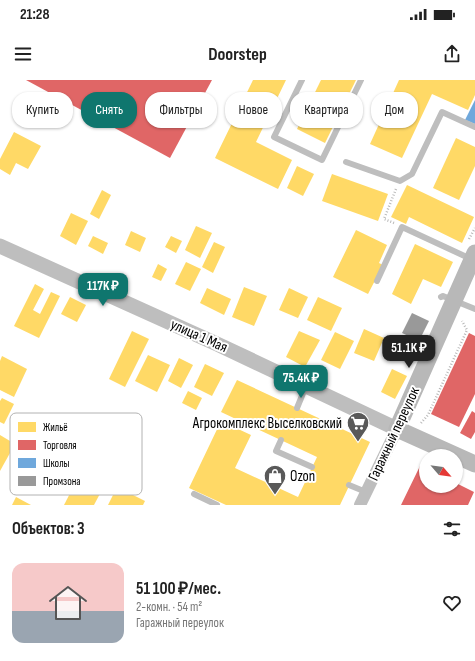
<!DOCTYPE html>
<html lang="ru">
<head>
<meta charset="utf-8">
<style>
  :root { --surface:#fff; --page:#f2f2f2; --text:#222; --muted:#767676; --accent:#0f766e }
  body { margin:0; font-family:"Sofia Sans Condensed",sans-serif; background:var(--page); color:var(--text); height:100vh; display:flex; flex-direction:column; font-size:15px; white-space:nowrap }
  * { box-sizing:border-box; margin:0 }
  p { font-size:13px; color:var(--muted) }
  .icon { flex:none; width:22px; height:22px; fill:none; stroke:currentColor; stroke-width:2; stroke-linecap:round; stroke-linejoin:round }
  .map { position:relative; height:425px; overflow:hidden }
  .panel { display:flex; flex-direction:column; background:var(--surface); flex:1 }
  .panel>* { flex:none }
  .guide { position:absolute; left:12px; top:12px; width:451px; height:36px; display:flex; gap:8px }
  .needle { width:26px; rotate:118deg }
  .controls { position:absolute; left:419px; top:369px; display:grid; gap:8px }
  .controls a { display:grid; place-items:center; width:44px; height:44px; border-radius:50%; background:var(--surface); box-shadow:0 1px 3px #0004; font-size:20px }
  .price { position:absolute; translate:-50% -34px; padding:0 9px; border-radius:8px; background:var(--accent); color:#fff; font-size:13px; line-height:26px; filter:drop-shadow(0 1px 2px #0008) }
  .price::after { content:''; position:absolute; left:50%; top:24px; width:12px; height:9px; margin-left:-6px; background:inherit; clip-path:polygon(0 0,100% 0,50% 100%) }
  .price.on { background:#222; color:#fff }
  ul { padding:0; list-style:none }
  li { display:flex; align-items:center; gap:12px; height:100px; padding:0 12px }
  li span { display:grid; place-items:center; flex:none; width:112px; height:80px; border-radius:12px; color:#555 }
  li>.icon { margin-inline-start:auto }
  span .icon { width:48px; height:48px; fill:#fffc; stroke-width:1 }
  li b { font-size:17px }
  h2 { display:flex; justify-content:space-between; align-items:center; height:48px; padding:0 12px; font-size:17px }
  .pill { padding:0 14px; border-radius:16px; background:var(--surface); box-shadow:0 1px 3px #0004; font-size:14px; line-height:36px }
  .pill.on { background:var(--accent); color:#fff }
  .status { display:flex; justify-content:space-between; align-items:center; height:28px; padding:0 20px; background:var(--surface); direction:ltr }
  .status svg { height:11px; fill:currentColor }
  header { display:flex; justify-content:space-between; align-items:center; height:52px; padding:0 12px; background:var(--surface); font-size:18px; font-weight:700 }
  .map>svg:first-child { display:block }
  .homes { fill:#ffd966 }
  .shops { fill:#e06666 }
  .schools { fill:#6fa8dc }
  .industry { fill:#999 }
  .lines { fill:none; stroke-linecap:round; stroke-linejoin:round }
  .path { stroke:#b9b9b9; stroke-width:2.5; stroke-dasharray:1 2; stroke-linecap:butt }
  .service { stroke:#bebebe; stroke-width:6 }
  .minor { stroke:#bebebe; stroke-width:12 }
  .tertiary { stroke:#bebebe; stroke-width:15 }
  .secondary { stroke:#b8b8b8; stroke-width:17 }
  .labels { text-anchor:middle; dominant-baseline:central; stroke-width:4; stroke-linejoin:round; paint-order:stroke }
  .street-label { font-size:15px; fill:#000; stroke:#fff }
  .poi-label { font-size:15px; fill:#000; stroke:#fff; text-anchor:end }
  .key { fill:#fff; stroke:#b2b2b2; stroke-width:1 }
  .key-label { font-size:11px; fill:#000 }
</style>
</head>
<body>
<div class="status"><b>21:28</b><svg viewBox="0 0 49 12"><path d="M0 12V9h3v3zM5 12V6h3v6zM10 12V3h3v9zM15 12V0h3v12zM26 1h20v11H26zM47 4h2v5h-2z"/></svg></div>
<header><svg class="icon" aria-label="menu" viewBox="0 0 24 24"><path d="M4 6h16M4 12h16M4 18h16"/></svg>Doorstep<svg class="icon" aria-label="share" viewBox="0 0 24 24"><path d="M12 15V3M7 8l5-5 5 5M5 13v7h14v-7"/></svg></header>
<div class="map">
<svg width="475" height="425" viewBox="0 0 475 425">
  <rect width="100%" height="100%" fill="#fff"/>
  <g class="homes">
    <path d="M253,0H286L256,62L292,80L278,109L215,78Z"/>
    <path d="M321,0H356L325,63L297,49Z"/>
    <path d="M399,0H475V15L468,30L432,14L402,78L370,64Z"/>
    <path d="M14,52L41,66L28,89L16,83L10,95L0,89V79Z"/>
    <path d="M456,58L475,67V86L459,120L433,108Z"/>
    <path d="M297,86L314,94L303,116L287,108Z"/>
    <path d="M332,94L388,114L378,141L322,121Z"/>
    <path d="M407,105L474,137L462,163L409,137L406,144L391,137Z"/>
    <path d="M102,110L111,115L99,139L90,134Z"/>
    <path d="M71,133L88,141L76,165L60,156Z"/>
    <path d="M196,146L212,153L200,178L185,170Z"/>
    <path d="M356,150L387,165L379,183L383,185L368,214L333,197Z"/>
    <path d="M131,151L146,158L140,172L125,165Z"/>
    <path d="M93,156L108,163L103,174L88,166Z"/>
    <path d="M171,156L182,161L176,173L165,167Z"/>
    <path d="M214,162L225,167L213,193L202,187Z"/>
    <path d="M415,164L453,182L441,207L423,199L411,224L392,214Z"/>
    <path d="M186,182L201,189L190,211L175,204Z"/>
    <path d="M158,184L167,189L161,201L152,197Z"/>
    <path d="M35,204L44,209L33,230L40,234L51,212L60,216L39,258L14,246Z"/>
    <path d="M244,207L267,216L254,246L232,237Z"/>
    <path d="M207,208L231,219L224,235L200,223Z"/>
    <path d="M289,208L308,217L298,238L279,230Z"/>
    <path d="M70,217L86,225L77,242L61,234Z"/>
    <path d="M318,217L342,228L331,251L307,240Z"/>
    <path d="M364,249L384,258L374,281L354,273Z"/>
    <path d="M132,251L149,259L125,307L109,299Z"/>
    <path d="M299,251L320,260L305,287L286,277Z"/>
    <path d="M335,252L354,261L340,289L321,280Z"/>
    <path d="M148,275L170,285L157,312L135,301Z"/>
    <path d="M2,276L27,289L14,317L0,310V281Z"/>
    <path d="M179,278L193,285L181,308L168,301Z"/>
    <path d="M205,284L224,293L212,316L194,307Z"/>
    <path d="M392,289L407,296L395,319L381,312Z"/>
    <path d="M237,300L370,362L340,425H226L189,408L221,341L251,355L235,388L298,417L317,377L221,332Z"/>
    <path d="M188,311L202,318L196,330L182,323Z"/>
    <path d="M2,318L14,324L4,344L0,342V321Z"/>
    <path d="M0,355L15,364L0,391Z"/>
    <path d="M79,396L103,408L94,425H64Z"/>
    <path d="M117,407L145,421L143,425H108Z"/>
    <path d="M16,417L31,425H12Z"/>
  </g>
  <g class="shops">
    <path d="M26,0H212L170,78Z"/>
    <path d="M469,253L475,256V314L459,347L431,334Z"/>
    <path d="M472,331L475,333V352L471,359L460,353Z"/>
    <path d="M420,386L426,389V406H456V403L474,412L468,425H401Z"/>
  </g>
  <path class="schools" d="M475,20V44L465,40Z"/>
  <path class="industry" d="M412,233L429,241L419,261L402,253Z"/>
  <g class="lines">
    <g class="path">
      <path d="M394,143L384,139L396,109"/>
      <path d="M469,159L475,148"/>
      <path d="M421,343L428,335L467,250L462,241"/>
    </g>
    <g class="service">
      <path d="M302,0L274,57L322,80L361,0"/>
      <path d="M346,82L400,101L412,94L442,32L475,47"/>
      <path d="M377,201L402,147L471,179"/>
      <path d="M441,217L443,216L475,229"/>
      <path d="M297,328L306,306"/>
      <path d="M281,360L276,371L312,387"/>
      <path d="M349,405L366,412"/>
      <path d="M194,414L217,425"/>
    </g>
    <path class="minor" d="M360,425L397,349"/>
    <path class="tertiary" d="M0,166L217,264L397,349"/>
    <path class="secondary" d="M475,173L397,349L475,384"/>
  </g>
  <defs>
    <g id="supermarket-pin" transform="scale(1.15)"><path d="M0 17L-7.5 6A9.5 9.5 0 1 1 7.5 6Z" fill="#595959" stroke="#fff"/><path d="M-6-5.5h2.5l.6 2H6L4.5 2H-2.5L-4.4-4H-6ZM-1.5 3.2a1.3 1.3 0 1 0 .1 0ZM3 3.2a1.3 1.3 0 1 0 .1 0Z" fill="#fff"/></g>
    <g id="shop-pin" transform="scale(1.15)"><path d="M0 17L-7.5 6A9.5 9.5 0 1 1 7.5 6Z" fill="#595959" stroke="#fff"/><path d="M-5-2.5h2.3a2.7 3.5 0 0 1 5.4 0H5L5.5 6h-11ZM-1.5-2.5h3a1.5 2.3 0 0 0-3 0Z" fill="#fff"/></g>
  </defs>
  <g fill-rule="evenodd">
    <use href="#supermarket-pin" x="358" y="343"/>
    <use href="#shop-pin" x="275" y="396"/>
  </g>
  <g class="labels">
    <g class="street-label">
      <text transform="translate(199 256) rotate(24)">улица 1 Мая</text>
      <text transform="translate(394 354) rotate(-65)">Гаражный переулок</text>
    </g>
    <g class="poi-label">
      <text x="342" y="343">Агрокомплекс Выселковский</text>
      <text x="290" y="396" text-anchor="start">Ozon</text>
    </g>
  </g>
  <rect x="10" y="333" width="132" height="82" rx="6" class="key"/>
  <rect x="18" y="342" width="18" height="10" fill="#ffd966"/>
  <rect x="18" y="360" width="18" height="10" fill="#e06666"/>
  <rect x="18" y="378" width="18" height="10" fill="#6fa8dc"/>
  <rect x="18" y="396" width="18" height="10" fill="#999"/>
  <g class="key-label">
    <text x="43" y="351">Жильё</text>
    <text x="43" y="369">Торговля</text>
    <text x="43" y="387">Школы</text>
    <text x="43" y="405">Промзона</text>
  </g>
</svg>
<div class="controls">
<a><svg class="needle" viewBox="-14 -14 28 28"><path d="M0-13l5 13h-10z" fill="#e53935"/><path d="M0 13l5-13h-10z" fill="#767676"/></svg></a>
</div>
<b class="price" style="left:103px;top:227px">117K ₽</b>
<b class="price on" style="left:409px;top:289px">51.1K ₽</b>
<b class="price" style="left:301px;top:319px">75.4K ₽</b>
<div class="guide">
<a class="pill">Купить</a>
<a class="pill on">Снять</a>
<a class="pill">Фильтры</a>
<a class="pill">Новое</a>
<a class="pill">Квартира</a>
<a class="pill">Дом</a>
</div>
</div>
<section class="panel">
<h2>Объектов: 3<svg class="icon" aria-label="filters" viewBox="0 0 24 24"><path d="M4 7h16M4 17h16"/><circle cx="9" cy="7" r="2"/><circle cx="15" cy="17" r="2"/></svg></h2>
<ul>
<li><span style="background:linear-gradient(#f6c9c9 60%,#9aa5b1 0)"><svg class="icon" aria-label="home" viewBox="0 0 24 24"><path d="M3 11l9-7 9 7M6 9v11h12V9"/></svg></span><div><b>51 100 ₽/мес.</b><p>2-комн. · 54 m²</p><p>Гаражный переулок</p></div><svg class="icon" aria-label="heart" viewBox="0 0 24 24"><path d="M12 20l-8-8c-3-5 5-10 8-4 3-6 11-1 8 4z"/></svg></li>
</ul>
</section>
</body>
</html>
